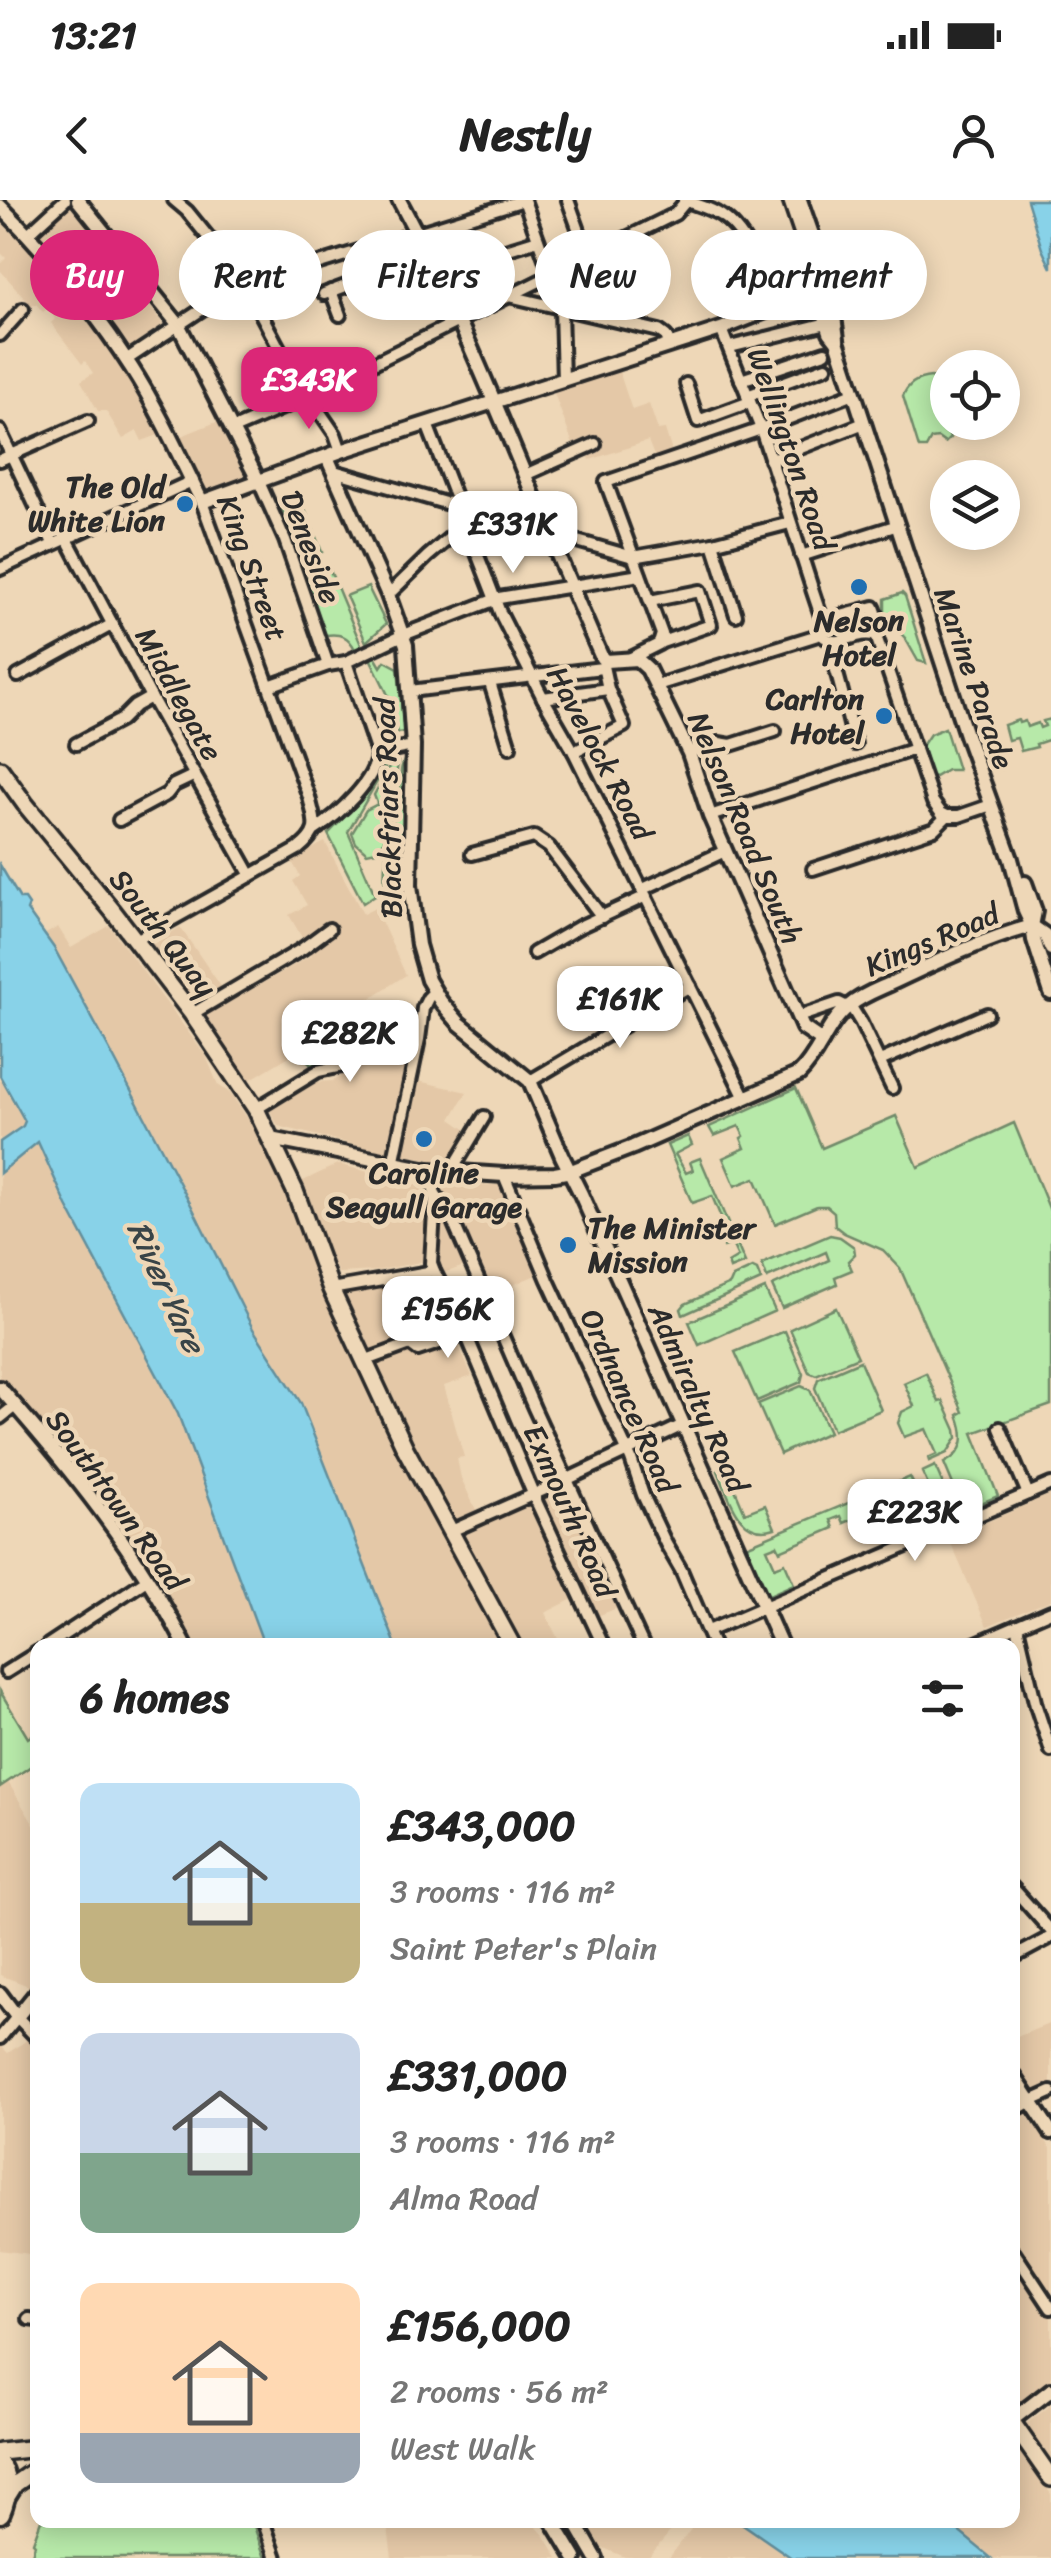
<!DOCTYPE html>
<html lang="en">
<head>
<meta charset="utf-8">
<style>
  :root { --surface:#fff; --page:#f2f2f2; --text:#222; --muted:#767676; --accent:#db2777 }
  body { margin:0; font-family:Sriracha,sans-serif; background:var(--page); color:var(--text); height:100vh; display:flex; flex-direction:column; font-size:38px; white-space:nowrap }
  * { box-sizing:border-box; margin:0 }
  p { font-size:32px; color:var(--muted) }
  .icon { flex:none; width:55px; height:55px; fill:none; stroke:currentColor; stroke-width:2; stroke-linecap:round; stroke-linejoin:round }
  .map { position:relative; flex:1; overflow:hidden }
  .side { position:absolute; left:30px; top:1438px; width:990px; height:890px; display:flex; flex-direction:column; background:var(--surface); border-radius:20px; box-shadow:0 5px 25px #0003 }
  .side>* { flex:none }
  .top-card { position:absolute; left:30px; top:30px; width:992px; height:90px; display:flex; gap:20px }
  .controls { position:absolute; left:930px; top:150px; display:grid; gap:20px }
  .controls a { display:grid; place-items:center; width:90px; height:90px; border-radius:50%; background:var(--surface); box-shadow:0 5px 25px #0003; font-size:50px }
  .price { position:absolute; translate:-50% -85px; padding:0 22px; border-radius:20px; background:#fff; color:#222; font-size:32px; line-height:65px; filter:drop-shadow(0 2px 5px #0008) }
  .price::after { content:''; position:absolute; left:50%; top:60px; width:30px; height:22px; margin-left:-15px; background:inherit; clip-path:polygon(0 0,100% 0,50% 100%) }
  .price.selected { background:var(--accent); color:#fff }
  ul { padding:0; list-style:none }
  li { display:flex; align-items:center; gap:30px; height:250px; padding:0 50px }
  li span { display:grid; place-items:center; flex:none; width:280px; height:200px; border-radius:20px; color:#555 }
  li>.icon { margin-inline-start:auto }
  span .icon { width:120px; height:120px; fill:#fffc; stroke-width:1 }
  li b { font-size:42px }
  h2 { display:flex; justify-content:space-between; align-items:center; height:120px; padding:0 50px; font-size:42px }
  .pill { padding:0 35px; border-radius:45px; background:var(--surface); box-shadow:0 5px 25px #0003; font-size:35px; line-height:90px }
  .pill.selected { background:var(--accent); color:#fff }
  .status { display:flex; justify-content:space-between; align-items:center; height:70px; padding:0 50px; background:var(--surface); direction:ltr }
  .status svg { height:28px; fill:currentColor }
  header { display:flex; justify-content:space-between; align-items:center; height:130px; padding:0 50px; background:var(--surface); font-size:45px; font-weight:700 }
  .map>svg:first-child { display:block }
  .built { fill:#e4c8a7 }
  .green { fill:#b7e9a9; stroke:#718a6a; stroke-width:2.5 }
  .water { fill:#88d2e8; stroke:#638f9c; stroke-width:2.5 }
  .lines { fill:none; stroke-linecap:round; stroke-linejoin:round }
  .minor-casing { stroke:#2b2b2b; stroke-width:18 }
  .tertiary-casing { stroke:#2b2b2b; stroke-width:20 }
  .primary-casing { stroke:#2b2b2b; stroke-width:22 }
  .trunk-casing { stroke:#2b2b2b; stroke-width:25 }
  .minor { stroke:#eed7b7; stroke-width:10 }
  .tertiary { stroke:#eed7b7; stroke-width:12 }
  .primary { stroke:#eed7b7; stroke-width:15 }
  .trunk { stroke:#eed7b7; stroke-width:18 }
  .poi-dot { fill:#1f6fb2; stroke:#eed7b7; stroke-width:4 }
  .labels { text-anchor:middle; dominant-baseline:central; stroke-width:9; stroke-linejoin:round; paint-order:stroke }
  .street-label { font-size:30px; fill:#2b2b2b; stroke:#eed7b7 }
  .poi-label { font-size:30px; font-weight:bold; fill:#2b2b2b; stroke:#eed7b7; text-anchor:end }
  .water-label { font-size:32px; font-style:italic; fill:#394447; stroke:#eed7b7 }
</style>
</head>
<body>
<div class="status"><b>13:21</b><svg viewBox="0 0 49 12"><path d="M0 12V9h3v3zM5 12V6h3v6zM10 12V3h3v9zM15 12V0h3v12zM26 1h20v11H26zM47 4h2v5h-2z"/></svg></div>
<header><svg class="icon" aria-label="back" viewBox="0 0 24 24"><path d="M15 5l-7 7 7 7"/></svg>Nestly<svg class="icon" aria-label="person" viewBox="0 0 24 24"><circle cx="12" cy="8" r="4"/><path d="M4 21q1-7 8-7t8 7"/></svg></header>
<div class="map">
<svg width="1051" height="2358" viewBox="0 0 1051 2358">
  <rect width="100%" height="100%" fill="#eed7b7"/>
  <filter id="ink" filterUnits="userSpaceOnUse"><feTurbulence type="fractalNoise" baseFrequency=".01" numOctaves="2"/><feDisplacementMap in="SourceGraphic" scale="20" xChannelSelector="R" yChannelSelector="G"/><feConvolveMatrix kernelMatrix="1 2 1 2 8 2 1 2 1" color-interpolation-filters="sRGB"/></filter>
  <g filter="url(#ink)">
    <g class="built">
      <path d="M65,5H68L103,44L166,128L118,158L161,234L142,241L137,231L123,239L106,211H98L81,181L93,173L85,161L82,164L51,123L55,119L48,108L43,112L36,104L31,105L0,70V64L6,58L0,52V12L26,39Z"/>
      <path d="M619,171L632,210L649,204L658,230L665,229L672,252L655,258L648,241L590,260L587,251L575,250L554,193Z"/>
      <path d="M219,221L246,280L208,294H204L176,238Z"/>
      <path d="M325,642L363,714L375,708L406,775L324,828L326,834L248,881L150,746L180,727L231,801L312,755L289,715L307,705L293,681L300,676L291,660Z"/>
      <path d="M109,726L206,856L218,885L230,893L255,929L299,1020L371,1199L396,1251L446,1340L501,1445H396L301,1203L253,1129L191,1005L109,849L54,748L44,735L58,727L71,748Z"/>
      <path d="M411,833L413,841L410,856L388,953L278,926L268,907L313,882L333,881Z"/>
      <path d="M0,876L37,941L67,1006L178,1214L264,1445H185L148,1379L0,1188Z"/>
      <path d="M418,881L467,892L451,919L474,935L456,965L402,954L401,949Z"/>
      <path d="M338,964L414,984L503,985L519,1022L538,1074L490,1095L473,1063L444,1073L439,1062L425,1061L376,1071L338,1073L299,983Z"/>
      <path d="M430,1080L472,1176L444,1186L464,1257L457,1258L461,1278L476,1310L454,1322L450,1321L397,1218L342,1096Z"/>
      <path d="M568,1288L622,1406L595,1417L583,1394L545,1413L561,1445H520L465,1335L530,1303Z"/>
      <path d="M1051,1294V1400L987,1426L949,1339Z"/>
      <path d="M0,1491L37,1554V1562L8,1582L37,1630L38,1785L34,1788L0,1775Z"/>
      <path d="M37,1804V2055L0,2050V1845L8,1853L27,1840L35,1806Z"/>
      <path d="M1051,1823V1886L1031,1895L1013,1872L1012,1839Z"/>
      <path d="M1026,1914L1051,1948V2183L1014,2210L1012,2209V1923Z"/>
      <path d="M1051,2205V2261L1026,2224Z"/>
      <path d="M1013,2238L1051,2294V2358H991L945,2320H1012Z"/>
      <path d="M387,2320H530L545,2336L558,2358H392Z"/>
      <path d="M584,2320H680L648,2358L625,2357L599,2346Z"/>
      <path d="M698,2320H737L792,2358H669Z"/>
    </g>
    <g class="green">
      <path d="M931,177L939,179L947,186L948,222L950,223L945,225L950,238L945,243L938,238L931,239L926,248H919L903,196C908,183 918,178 931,177Z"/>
      <path d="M295,303L297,308L303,305L322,352L301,361L281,307Z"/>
      <path d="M329,368L362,447L355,450C349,435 339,433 325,435L307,384L308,377Z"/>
      <path d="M368,387L386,424L366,442L346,396Z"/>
      <path d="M902,393L905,396L926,463L918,461L905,438L885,416V399Z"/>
      <path d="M374,455L381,467L385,461L398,468L404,532L397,533L389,497L369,456Z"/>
      <path d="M1051,519V539L1036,544L1037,547L1021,551L1017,538L1008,540L1004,525L1018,520L1019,523L1025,521L1027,527L1038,523L1040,528L1045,526L1043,521Z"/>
      <path d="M945,528L958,570H947L935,577L931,575L922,546L930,534Z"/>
      <path d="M393,554L348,632L375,695L363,703L328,634C348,613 380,586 383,556Z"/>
      <path d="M407,556L401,662L402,695H386C380,659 393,629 399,594C402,580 398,567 407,556Z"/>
      <path d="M394,558L398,562L392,609L377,603L374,595Z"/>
      <path d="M376,605L392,612L381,650L367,653L356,643L352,633L366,610Z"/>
      <path d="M360,817L365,820L377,842L340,864L313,869L305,856V850Z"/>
      <path d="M796,888L822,948L896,916L918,967L1014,923L1051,1013V1205L973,1233L998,1296L936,1322L928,1303L935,1300L922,1272L935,1266L946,1291L954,1287L944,1263C966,1252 966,1236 958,1215L963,1212L900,1068L883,1050L844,1033L835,1026L834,1012L827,1006H817L775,1024L755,978L735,986L723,958L745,948L741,938L744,936L739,926L714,936L709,927Z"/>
      <path d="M688,936L692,945L675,954L686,973L693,970L690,962L700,958L745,1063L730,1069L728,1063L738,1057L732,1044L724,1047L722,1042L729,1038L724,1026L716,1028L715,1024L722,1020L712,996L692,1003L667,945Z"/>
      <path d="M830,1035L840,1037L854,1047L855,1054L848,1061L852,1070L835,1077L837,1084L782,1108L772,1086L829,1060L826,1052L767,1078L762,1064Z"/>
      <path d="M753,1068L757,1070L761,1080L683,1115L681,1109L685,1104L730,1084L733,1077Z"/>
      <path d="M765,1089L775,1111L699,1145L689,1122Z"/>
      <path d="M836,1108L858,1157L816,1175L809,1172L790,1129Z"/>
      <path d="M785,1131L803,1174L801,1182L757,1201L735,1152Z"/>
      <path d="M860,1161L881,1210L833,1230L815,1188L818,1179Z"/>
      <path d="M926,1173L939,1202L943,1201L956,1230L957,1238L947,1253L929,1261L928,1258L937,1254L926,1229L904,1237L898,1223L902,1212L914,1206L904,1183Z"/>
      <path d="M801,1186L810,1190L829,1232L780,1254L758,1204Z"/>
      <path d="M726,1268L745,1313L765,1305L775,1328C739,1340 729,1296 718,1271Z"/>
      <path d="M910,1277L914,1285L889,1296L891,1303L844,1323L841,1316L831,1320L834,1328L780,1351L777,1345L767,1349L775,1367L785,1363L794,1384L767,1396L746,1346Z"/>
      <path d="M0,1491L28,1538L38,1531L37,1562L0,1587Z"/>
      <path d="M41,2320H252L265,2358H31L35,2344L33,2342Z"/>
    </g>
    <g class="water">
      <path d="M1027,0H1051V68L1042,49Z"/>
      <path d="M0,665L20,699H25L29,705L27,710L54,748L109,849L191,1005L253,1129L301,1203L396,1445H264L178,1214L67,1006L38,942L0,973V942L23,926L25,921L0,876Z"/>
      <path d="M737,2320H945L991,2358H792Z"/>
    </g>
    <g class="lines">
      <g class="minor-casing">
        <g id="minor">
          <path d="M174,0L187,11L243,80L289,167L335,234L341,251"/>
          <path d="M568,0L588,56"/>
          <path d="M684,0C697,5 711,8 722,16C751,36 762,77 771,109"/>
          <path d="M28,34L65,0"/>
          <path d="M434,72L538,40"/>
          <path d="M331,91L340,115"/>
          <path d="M324,94L427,56"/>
          <path d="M509,96L659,131L666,136L670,145"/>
          <path d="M561,109L563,180"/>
          <path d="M721,129L761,229L811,385"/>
          <path d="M0,135L23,109"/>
          <path d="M730,147L827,123"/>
          <path d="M126,160L225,94L245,86L524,0L551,75"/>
          <path d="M741,180L825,152"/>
          <path d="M686,184L698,221L750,202"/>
          <path d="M309,195L675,14L686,1"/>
          <path d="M747,196L826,167"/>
          <path d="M427,224L501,415L543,498L574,552L745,898"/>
          <path d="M231,230L310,196"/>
          <path d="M0,231L53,343"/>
          <path d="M0,260L88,221"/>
          <path d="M770,260L864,223"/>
          <path d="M334,271L445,303L456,302"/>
          <path d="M525,275L595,244"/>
          <path d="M259,282L285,340L328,465"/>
          <path d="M459,311L469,310L633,357L713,343L790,323"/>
          <path d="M66,337L151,497L250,674"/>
          <path d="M713,343L736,415"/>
          <path d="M801,356L898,325"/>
          <path d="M0,369L192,281"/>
          <path d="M812,389L822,419L826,423"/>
          <path d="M388,395L428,356L465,325"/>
          <path d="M650,401L700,391L711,425L659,443"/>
          <path d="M826,423L821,434C840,453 854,428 876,436L933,602L941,613L947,616"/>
          <path d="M826,423L830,419L874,407L879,421L876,436"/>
          <path d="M631,458L659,444L662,434L606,282L761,229L854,193"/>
          <path d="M835,467C843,493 848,519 855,544"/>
          <path d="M18,476L113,424"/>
          <path d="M490,483L510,547"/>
          <path d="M657,485L821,434"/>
          <path d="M269,486L328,465L346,462L403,435L499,398L640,375"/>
          <path d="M410,491L602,468"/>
          <path d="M543,498L608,489"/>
          <path d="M76,544L121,520L135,506L151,497"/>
          <path d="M574,552L624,526L608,489L603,466"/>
          <path d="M377,553L413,546"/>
          <path d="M689,553L709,544L719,543L731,545L775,531"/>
          <path d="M710,616L915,549"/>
          <path d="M119,620L167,594L174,585L195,575"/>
          <path d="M315,630C337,616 377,580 377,553L346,462"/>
          <path d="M472,654L534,637L549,647L602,717"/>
          <path d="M813,669L934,629L947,616H959L991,605"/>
          <path d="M643,689L725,651"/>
          <path d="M136,740L298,649C321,631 315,623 309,597L202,302"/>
          <path d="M534,753L579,727L646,696"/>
          <path d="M850,805L861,823L892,888"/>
          <path d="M192,814L302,749L329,729"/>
          <path d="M798,817L839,803L847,807"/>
          <path d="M880,861L987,814"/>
          <path d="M530,881L690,786"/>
          <path d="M256,909L318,871L342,866L421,820"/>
          <path d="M393,964L419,839L423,808L428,798L434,792"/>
          <path d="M429,970L435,995L431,1063L434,1071L466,1134L537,1303L603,1445"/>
          <path d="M451,972L484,917"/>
          <path d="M504,975L548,1080L631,1259L643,1295L666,1344L681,1370L713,1445"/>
          <path d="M435,995L448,1010L534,1208L643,1445"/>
          <path d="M331,1089L434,1071"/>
          <path d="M364,1161L410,1144L418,1150L466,1134"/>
          <path d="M0,1218L15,1206"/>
          <path d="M1000,1228L1028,1294"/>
          <path d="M449,1332L568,1279L683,1225"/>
          <path d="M1017,1426L1036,1506L1051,1551"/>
          <path d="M708,1431L1051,1284"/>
          <path d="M48,1445L148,1379"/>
          <path d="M972,1445L1051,1411"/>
          <path d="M6,1472L38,1452"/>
          <path d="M1012,1687L1051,1731"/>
          <path d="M1012,1758L1051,1737"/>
          <path d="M0,1838L17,1817L38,1839"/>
          <path d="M1012,1912L1031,1901L1051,1892"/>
          <path d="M1014,2052L1051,2108"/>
          <path d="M29,2119L38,2120"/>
          <path d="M263,2320L276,2358"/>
        </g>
      </g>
      <g class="tertiary-casing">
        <g id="tertiary">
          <path d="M78,0L178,124L259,282"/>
          <path d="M399,0C479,147 534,306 602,458L606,461L637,459L648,469L689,553L710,616L803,828L822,841"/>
          <path d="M790,0L817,80L813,97"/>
          <path d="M800,0L829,83L835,91L832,101L837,139"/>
          <path d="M0,6C49,55 93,108 131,167C158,209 180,257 202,302L341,251L721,129L771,109L813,97"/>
          <path d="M813,97L821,104L830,132L837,141L966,535L1011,659L1025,711L1032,726L1045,735L1051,749"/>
          <path d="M327,257L388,395L406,445L413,546L410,685L418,745L428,780L441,802L459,823L530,881L562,956L581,994L781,1445"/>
          <path d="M1025,683L1035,711L1032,726L1034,740L1051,793"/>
          <path d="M271,939L429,970L504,975L555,974L571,971L633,947L799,874C820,854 826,824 849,806C863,794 880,789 896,781C940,760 986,739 1032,726"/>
          <path d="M0,1188C70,1268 137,1350 185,1445"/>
          <path d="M0,1794L17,1817L38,1791"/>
          <path d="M1012,1873L1051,1932"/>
          <path d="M1012,2220L1051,2190"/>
          <path d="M552,2320L575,2358"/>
          <path d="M574,2320L596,2358"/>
        </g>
      </g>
      <g class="primary-casing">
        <g id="primary">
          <path d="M0,569L25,604L112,710L192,814L256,909L295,991L331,1089L405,1248L512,1445"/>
          <path d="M1012,2222L1051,2278"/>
          <path d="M0,2252L38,2248"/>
          <path d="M5,2300L15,2284L38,2268"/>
        </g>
      </g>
      <g class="trunk-casing">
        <path id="trunk" d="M0,2266C9,2282 7,2297 0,2313"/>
      </g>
      <use href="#minor" class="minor"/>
      <use href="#tertiary" class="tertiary"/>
      <use href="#primary" class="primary"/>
      <use href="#trunk" class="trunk"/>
    </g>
  </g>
  <g class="poi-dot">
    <circle cx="185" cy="304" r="10"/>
    <circle cx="859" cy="387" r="10"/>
    <circle cx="884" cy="516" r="10"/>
    <circle cx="424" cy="939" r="10"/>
    <circle cx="568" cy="1045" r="10"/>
  </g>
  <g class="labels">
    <g class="street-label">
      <text transform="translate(791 249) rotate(71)">Wellington Road</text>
      <text transform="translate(311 347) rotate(69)">Deneside</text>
      <text transform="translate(252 368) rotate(70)">King Street</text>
      <text transform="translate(974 478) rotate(71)">Marine Parade</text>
      <text transform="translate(179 494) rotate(61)">Middlegate</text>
      <text transform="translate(600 553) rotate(62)">Havelock Road</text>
      <text transform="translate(388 608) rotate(-92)">Blackfriars Road</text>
      <text transform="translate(745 628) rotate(67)">Nelson Road South</text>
      <text transform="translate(163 733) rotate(52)">South Quay</text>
      <text transform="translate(932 740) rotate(-23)">Kings Road</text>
      <text transform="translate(698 1198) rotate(66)">Admiralty Road</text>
      <text transform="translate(629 1201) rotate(66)">Ordnance Road</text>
      <text transform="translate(116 1300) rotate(54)">Southtown Road</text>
      <text transform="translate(570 1311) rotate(66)">Exmouth Road</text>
    </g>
    <g class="poi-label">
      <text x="165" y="287">The Old<tspan x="165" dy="34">White Lion</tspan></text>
      <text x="859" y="421" text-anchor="middle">Nelson<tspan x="859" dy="34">Hotel</tspan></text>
      <text x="864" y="499">Carlton<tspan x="864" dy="34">Hotel</tspan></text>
      <text x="424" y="973" text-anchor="middle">Caroline<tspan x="424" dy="34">Seagull Garage</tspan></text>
      <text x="588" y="1028" text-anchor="start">The Minister<tspan x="588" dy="34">Mission</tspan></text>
    </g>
    <g class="water-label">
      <text transform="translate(166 1087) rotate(65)">River Yare</text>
    </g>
  </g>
</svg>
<div class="controls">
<a><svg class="icon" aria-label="locate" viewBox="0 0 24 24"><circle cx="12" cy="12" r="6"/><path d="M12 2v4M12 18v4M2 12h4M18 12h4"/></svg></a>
<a><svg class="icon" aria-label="layers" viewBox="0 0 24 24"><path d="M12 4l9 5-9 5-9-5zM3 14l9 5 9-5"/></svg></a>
</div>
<b class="price selected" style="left:309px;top:232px">£343K</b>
<b class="price" style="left:513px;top:376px">£331K</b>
<b class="price" style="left:620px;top:851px">£161K</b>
<b class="price" style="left:350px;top:885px">£282K</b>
<b class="price" style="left:448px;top:1161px">£156K</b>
<b class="price" style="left:915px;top:1364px">£223K</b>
<div class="top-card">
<a class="pill selected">Buy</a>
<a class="pill">Rent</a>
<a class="pill">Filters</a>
<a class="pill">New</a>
<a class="pill">Apartment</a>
</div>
<section class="side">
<h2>6 homes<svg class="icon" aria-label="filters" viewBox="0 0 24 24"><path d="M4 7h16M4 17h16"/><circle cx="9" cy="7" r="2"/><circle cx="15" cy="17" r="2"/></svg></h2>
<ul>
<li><span style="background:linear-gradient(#bfe0f5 60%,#c2b280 0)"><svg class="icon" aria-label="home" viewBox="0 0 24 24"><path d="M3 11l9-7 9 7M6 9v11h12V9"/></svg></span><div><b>£343,000</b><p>3 rooms · 116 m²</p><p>Saint Peter's Plain</p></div></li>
<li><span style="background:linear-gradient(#c9d6e8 60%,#7fa58c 0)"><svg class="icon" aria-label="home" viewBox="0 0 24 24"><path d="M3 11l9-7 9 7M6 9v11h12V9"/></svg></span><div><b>£331,000</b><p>3 rooms · 116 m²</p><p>Alma Road</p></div></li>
<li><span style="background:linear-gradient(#ffd9b3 75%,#9aa5b1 0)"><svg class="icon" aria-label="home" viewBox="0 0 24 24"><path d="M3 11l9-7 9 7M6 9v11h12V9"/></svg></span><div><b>£156,000</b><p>2 rooms · 56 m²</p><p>West Walk</p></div></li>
</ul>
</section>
</div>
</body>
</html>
